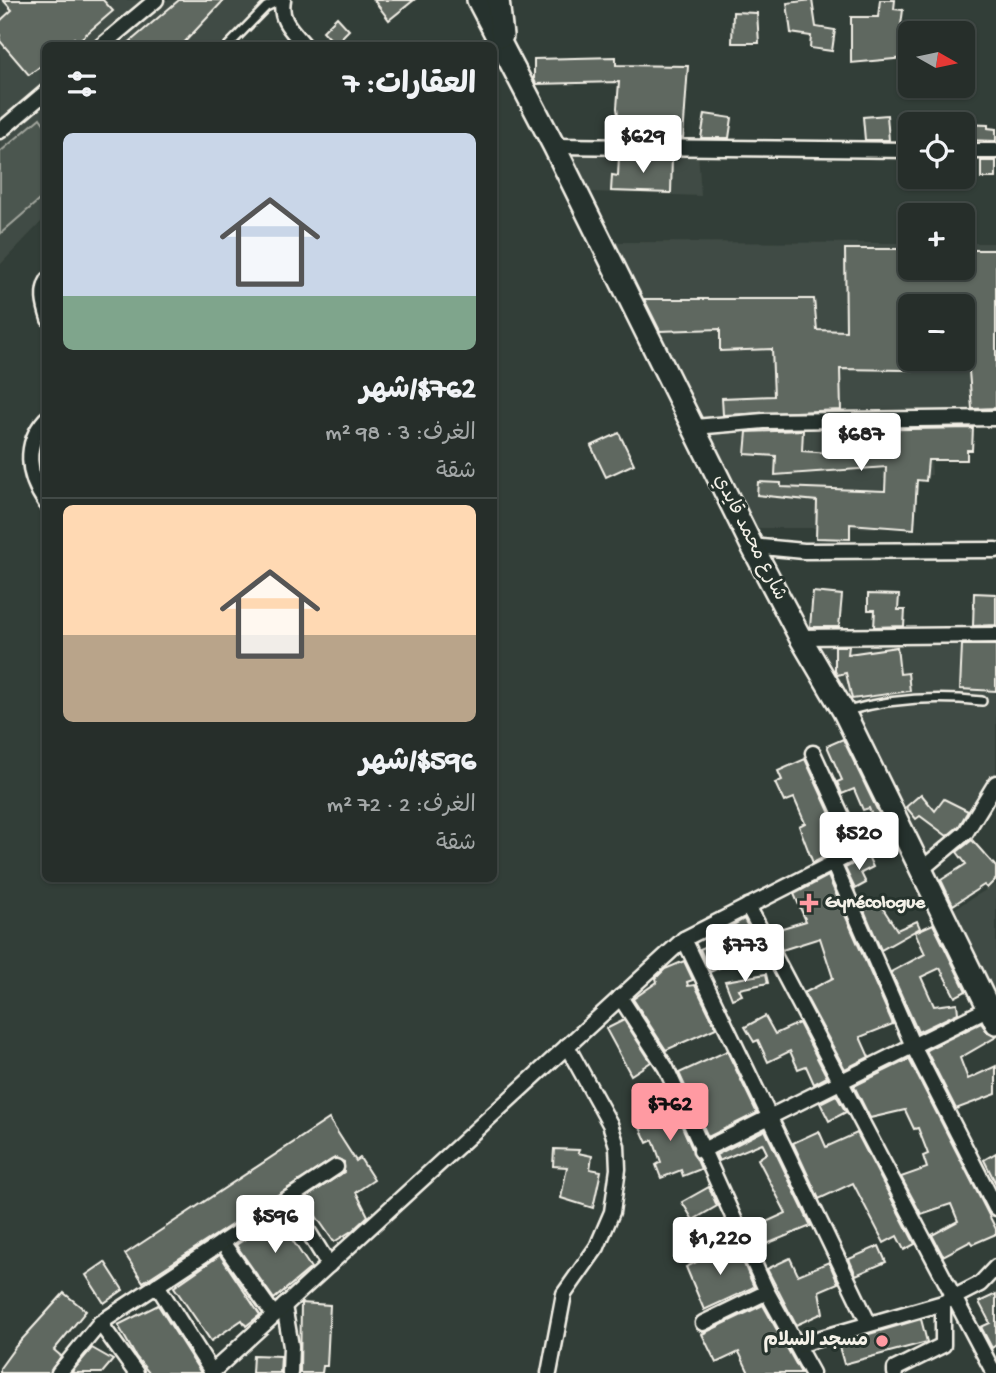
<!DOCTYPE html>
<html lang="ar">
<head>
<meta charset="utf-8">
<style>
  :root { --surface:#262e2a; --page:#323a36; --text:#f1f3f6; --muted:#a4a8a8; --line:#424a47; --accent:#ff9aa2 }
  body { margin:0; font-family:"Gochi Hand","Playpen Sans Arabic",sans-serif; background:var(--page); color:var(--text); direction:rtl; height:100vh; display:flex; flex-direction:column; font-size:26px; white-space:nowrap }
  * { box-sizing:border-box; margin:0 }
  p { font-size:23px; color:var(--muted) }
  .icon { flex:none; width:38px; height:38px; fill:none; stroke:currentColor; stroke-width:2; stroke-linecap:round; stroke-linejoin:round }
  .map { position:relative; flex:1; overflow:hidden; direction:ltr }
  .side { position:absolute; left:42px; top:42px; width:455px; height:840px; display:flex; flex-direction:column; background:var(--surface); border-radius:10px; box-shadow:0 2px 5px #0004,0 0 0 2px var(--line); direction:rtl }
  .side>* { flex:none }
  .needle { width:46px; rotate:99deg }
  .fabs { position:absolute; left:898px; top:21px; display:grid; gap:14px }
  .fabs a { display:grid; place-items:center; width:77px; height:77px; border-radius:10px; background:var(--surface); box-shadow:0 2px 5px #0004,0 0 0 2px var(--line); font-size:35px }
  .price { position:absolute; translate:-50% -60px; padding:0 16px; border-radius:7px; background:#fff; color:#222; font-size:23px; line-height:46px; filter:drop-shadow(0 2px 4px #0008) }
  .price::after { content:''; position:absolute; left:50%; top:42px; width:21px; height:16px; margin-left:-10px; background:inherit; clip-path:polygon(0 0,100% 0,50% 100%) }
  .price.current { background:var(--accent); color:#111 }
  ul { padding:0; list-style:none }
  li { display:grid; align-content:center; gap:14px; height:371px; padding:0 21px }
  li+li { border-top:2px solid var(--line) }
  li span { display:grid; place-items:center; height:217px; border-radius:10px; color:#555 }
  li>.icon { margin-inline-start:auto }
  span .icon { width:126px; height:126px; fill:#fffc; stroke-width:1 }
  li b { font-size:30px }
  h2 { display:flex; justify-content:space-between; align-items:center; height:84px; padding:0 21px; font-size:30px }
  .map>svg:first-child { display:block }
  .built { fill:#404b44; fill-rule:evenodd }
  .green { fill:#4c564f; stroke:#a0a49c; stroke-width:2 }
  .building { fill:#5f6861; stroke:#f4f1e8; stroke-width:2; fill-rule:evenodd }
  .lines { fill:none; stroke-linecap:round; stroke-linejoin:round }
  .lane-casing { stroke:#f4f1e8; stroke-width:12 }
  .street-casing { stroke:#f4f1e8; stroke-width:19 }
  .secondary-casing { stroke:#f4f1e8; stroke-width:26 }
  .lane { stroke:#26332d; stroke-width:7 }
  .street { stroke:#26332d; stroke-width:14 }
  .secondary { stroke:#26332d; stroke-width:21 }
  .poi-dot { fill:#ff9aa2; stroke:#26332d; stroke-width:2.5 }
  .labels { text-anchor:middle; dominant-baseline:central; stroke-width:6; stroke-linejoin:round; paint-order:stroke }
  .street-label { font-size:19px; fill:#f4f1e8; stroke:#26332d }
  .poi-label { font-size:19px; font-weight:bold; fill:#f4f1e8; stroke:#26332d; text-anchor:start }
</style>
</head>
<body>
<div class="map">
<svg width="996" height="1373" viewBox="0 0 996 1373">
  <rect width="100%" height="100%" fill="#323e38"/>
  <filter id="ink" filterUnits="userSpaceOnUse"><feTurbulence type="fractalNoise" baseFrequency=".0143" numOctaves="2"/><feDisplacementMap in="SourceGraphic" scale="14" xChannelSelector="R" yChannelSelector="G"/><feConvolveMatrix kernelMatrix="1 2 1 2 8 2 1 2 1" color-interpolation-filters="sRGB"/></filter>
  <g filter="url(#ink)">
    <g class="built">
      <path d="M0,0H266L220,45L46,46L45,218L0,265Z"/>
      <path d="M568,148L698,150L701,196L590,192Z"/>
      <path d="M613,242L910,243V268H962L963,243H996V417L928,415L932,475L883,479L885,528H753ZM910,306H962V359H910Z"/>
      <path d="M808,644H996V793L921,877Z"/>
      <path d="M996,884V1007L952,910Z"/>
    </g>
    <path class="green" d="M40,118L45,125V195L0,234V152Z"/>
    <g class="building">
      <path d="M3,0H103L113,11L77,42L74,38L65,46H46V62L29,75L0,41V21L12,10Z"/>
      <path d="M179,0H224L181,46H125Z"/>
      <path d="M374,0H414L389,20Z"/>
      <path d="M812,0L816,27L835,30L832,51L810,48L811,36L791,33L787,3Z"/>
      <path d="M880,0H895L894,9L903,10L900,33H905V58L851,63V17H878Z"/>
      <path d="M733,12L757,13L759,43H732Z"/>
      <path d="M337,17L349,30L335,44L323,31Z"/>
      <path d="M616,57V65L688,66L683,138L649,137L620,130L617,108L619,82L536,84L534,79V59Z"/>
      <path d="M705,114L732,118L729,138H701Z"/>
      <path d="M887,115L889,140H865L863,117Z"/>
      <path d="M962,124L988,125V128L996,129V141L962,140Z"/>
      <path d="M619,156L672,157L671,193L611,191L612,175L618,176Z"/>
      <rect x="981" y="161" width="15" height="17"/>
      <path d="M845,249H910V268H962V250H996V408L972,409L969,371L840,369L841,410L723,415L722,398L774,396L772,349L720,351V329L660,331L644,299H814L817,330L846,331ZM910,306H962V359H910Z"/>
      <path d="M973,428L972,450H967V460H928L926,481L917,480L914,529L850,524V539L816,538L817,501L757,495L758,482L781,483V487L885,491L886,467L775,475L776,456L745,454L747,432L803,430L802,451L845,454L849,430Z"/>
      <path d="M619,433L634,464L606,477L591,446Z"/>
      <path d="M813,592L842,595L839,627H810Z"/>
      <path d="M974,593L996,594V625L973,626Z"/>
      <path d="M868,594L899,595L898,610H905L904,626L874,627L875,610H868Z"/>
      <path d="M962,645H996V691L960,689Z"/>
      <path d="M835,646H849L848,654L897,647L900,674L908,673L910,691L852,699L846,673L837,675L835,671Z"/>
      <path d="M843,739L885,826L878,830L869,808L863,810L854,789L842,794L837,782L842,780L827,746Z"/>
      <path d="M805,759L845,846L813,863L799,826L805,823L794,798L784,802L775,783L782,780L778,771Z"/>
      <path d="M921,794L935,811L944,799L968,811L959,826L947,836L920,816L916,819L906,807Z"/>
      <path d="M972,840L996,867V879L987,888L984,885L953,905L941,880L966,864L957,852Z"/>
      <path d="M868,856L873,867L861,873L866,883L855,889L845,868Z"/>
      <path d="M828,876L893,1024L860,1037L869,1057L845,1069L804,993L833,978L820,938L782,950L772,931L806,921L794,894Z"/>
      <path d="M874,901H878L897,930L917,921L920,928L881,950L863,908Z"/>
      <path d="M744,919L760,950L710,972L700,949L728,937L727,934L734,931L732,926Z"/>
      <path d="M933,924L966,991L955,997L940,968L921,977L934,1006L957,1003L958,1013L918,1032L891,972L925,954L915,932Z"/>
      <path d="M684,961L693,980L687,982L688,986L695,985L716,1028L666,1050L633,999L657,982L656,978L665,969Z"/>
      <path d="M766,974L768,983L739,989L742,995L732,999L725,981Z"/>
      <path d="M765,1016L775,1034L799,1023L827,1077L814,1084L806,1066L798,1069L790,1051L768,1062L758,1040L754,1042L745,1027Z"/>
      <path d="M624,1020L651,1062L631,1075L606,1029Z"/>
      <path d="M981,1023L988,1033L996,1037L960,1058L968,1079L996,1066V1094L956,1109L926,1050Z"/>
      <path d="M727,1051L757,1113L708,1137L679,1073Z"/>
      <path d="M909,1059L996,1229V1234L973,1244L971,1241L943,1256L932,1235L958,1221L951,1204L921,1214L901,1177L927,1168L923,1156L928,1154L918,1128L914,1129L905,1110L870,1118L854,1086Z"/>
      <path d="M836,1095L846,1112L829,1121L820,1103Z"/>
      <path d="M673,1106L701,1169L683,1176L681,1170L661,1178L656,1165L661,1162L653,1140L647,1143L638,1123Z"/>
      <path d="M329,1119L356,1161L360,1158L374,1180L356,1192L368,1216L353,1230L334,1242L304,1199L344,1172V1162L335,1158L143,1282L125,1254Z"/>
      <path d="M765,1130L811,1226L764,1245L757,1226L786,1213L758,1159L767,1153L762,1143L719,1161L716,1155Z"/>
      <path d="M819,1131L826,1147L857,1133L915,1244L904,1250L897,1236L884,1243L853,1183L819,1199L793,1143Z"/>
      <path d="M554,1149L579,1150L578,1153L592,1156L590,1169L601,1171L593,1208L561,1198L567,1167L553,1166Z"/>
      <path d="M996,1153V1184L984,1160Z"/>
      <path d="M709,1187L717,1206L693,1220L682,1202Z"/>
      <path d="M284,1213L298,1233L291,1238L311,1268L274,1299L236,1245Z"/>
      <path d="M735,1243L754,1287L704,1310L686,1267Z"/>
      <path d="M879,1246L886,1262L856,1275L849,1259Z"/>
      <path d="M220,1255L260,1315L246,1326L242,1320L211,1341L174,1287Z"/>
      <path d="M790,1258L798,1275L829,1262L838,1283L819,1291L823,1313L796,1325L767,1269Z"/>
      <path d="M105,1262L123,1290L104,1303L86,1275Z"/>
      <path d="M64,1293L86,1311L54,1350L61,1356L50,1373H0V1368L16,1346Z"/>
      <path d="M996,1294V1345L992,1348L981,1327L990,1323L979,1302Z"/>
      <path d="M301,1303L330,1305L327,1366H323L322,1373H300Z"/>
      <path d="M158,1305L201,1373H149L136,1357L118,1325Z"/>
      <path d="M763,1305L801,1373H749L739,1352L716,1363L702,1334Z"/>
      <path d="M921,1319L927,1342L844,1364L838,1343Z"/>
      <path d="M92,1348L113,1360L102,1373H71Z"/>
      <path d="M253,1355L281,1356L280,1373H252Z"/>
    </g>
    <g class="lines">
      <g class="lane-casing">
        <g id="lane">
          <path d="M228,46L266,7L281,0"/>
          <path d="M46,277C37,291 41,306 46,321"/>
          <path d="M847,711C892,698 936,696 982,701"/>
        </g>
      </g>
      <g class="street-casing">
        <g id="street">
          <path d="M283,0C279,21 292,30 305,46"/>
          <path d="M101,46L156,0"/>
          <path d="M0,131L46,92"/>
          <path d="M554,146L910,150"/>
          <path d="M962,151H996"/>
          <path d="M46,419C23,444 27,476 46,503"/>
          <path d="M695,427L764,421L996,418"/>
          <path d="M752,546L804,551L996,550"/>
          <path d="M800,637L996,635"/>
          <path d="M813,753L858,851"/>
          <path d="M833,863L913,1046L996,1208"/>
          <path d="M922,869L966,832L996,783"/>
          <path d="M748,906L994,1373"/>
          <path d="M684,939L868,1322"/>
          <path d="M620,997L666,1068L767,1292L812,1373"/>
          <path d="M701,1151L989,1008"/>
          <path d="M288,1199L329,1265"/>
          <path d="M222,1242L274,1315"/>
          <path d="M157,1285L212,1372"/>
          <path d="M284,1306L291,1346L290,1373"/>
          <path d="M703,1323L767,1292"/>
          <path d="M797,1345L943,1303L980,1284L996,1267"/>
          <path d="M59,1373L100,1323"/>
          <path d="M136,1373L100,1323L336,1167"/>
          <path d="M211,1373L684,939L900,829"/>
          <path d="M549,1373L564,1294L597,1247L612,1212L618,1169L617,1146L610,1124L567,1046"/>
          <path d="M895,1373V1369L943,1345V1303"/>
        </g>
      </g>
      <g class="secondary-casing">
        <g id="secondary">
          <path d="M478,0L554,146L752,546L800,637L844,712L996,1023"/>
          <path d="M498,0L502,36"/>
        </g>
      </g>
      <use href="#lane" class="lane"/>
      <use href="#street" class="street"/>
      <use href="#secondary" class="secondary"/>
    </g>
  </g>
  <g class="poi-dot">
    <path d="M805.5 892.5h7v7h7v7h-7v7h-7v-7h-7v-7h7z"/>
    <circle cx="882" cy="1341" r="7"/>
  </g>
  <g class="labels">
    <g class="street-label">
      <text transform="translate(749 538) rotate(63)">شارع محمد قايدي</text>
    </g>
    <g class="poi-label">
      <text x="825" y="903">Gynécologue</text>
      <text x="868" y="1341" text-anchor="end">مسجد السلام</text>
    </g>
  </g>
</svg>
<div class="fabs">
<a><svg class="needle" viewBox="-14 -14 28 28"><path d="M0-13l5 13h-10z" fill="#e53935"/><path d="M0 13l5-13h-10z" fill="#a4a8a8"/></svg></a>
<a><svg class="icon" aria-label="locate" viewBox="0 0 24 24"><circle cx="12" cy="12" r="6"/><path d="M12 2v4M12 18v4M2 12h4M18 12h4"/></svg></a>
<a>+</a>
<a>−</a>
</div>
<b class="price" style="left:643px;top:175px">$629</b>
<b class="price" style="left:861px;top:473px">$687</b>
<b class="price" style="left:859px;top:872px">$520</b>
<b class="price" style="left:745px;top:984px">$773</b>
<b class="price current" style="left:670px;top:1143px">$762</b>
<b class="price" style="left:275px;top:1255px">$596</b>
<b class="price" style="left:720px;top:1277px">$1,220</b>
<section class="side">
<h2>العقارات: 7<svg class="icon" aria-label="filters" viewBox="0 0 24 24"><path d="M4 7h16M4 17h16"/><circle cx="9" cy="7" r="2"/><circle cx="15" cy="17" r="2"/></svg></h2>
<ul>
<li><span style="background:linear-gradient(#c9d6e8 75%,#7fa58c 0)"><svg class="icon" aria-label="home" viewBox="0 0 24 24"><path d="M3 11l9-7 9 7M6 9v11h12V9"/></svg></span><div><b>$762/شهر</b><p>الغرف: 3 · 98 m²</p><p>شقة</p></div></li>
<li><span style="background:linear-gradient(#ffd9b3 60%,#b9a48a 0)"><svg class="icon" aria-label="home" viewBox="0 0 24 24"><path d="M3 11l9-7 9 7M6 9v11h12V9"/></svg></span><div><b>$596/شهر</b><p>الغرف: 2 · 72 m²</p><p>شقة</p></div></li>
</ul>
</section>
</div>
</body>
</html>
